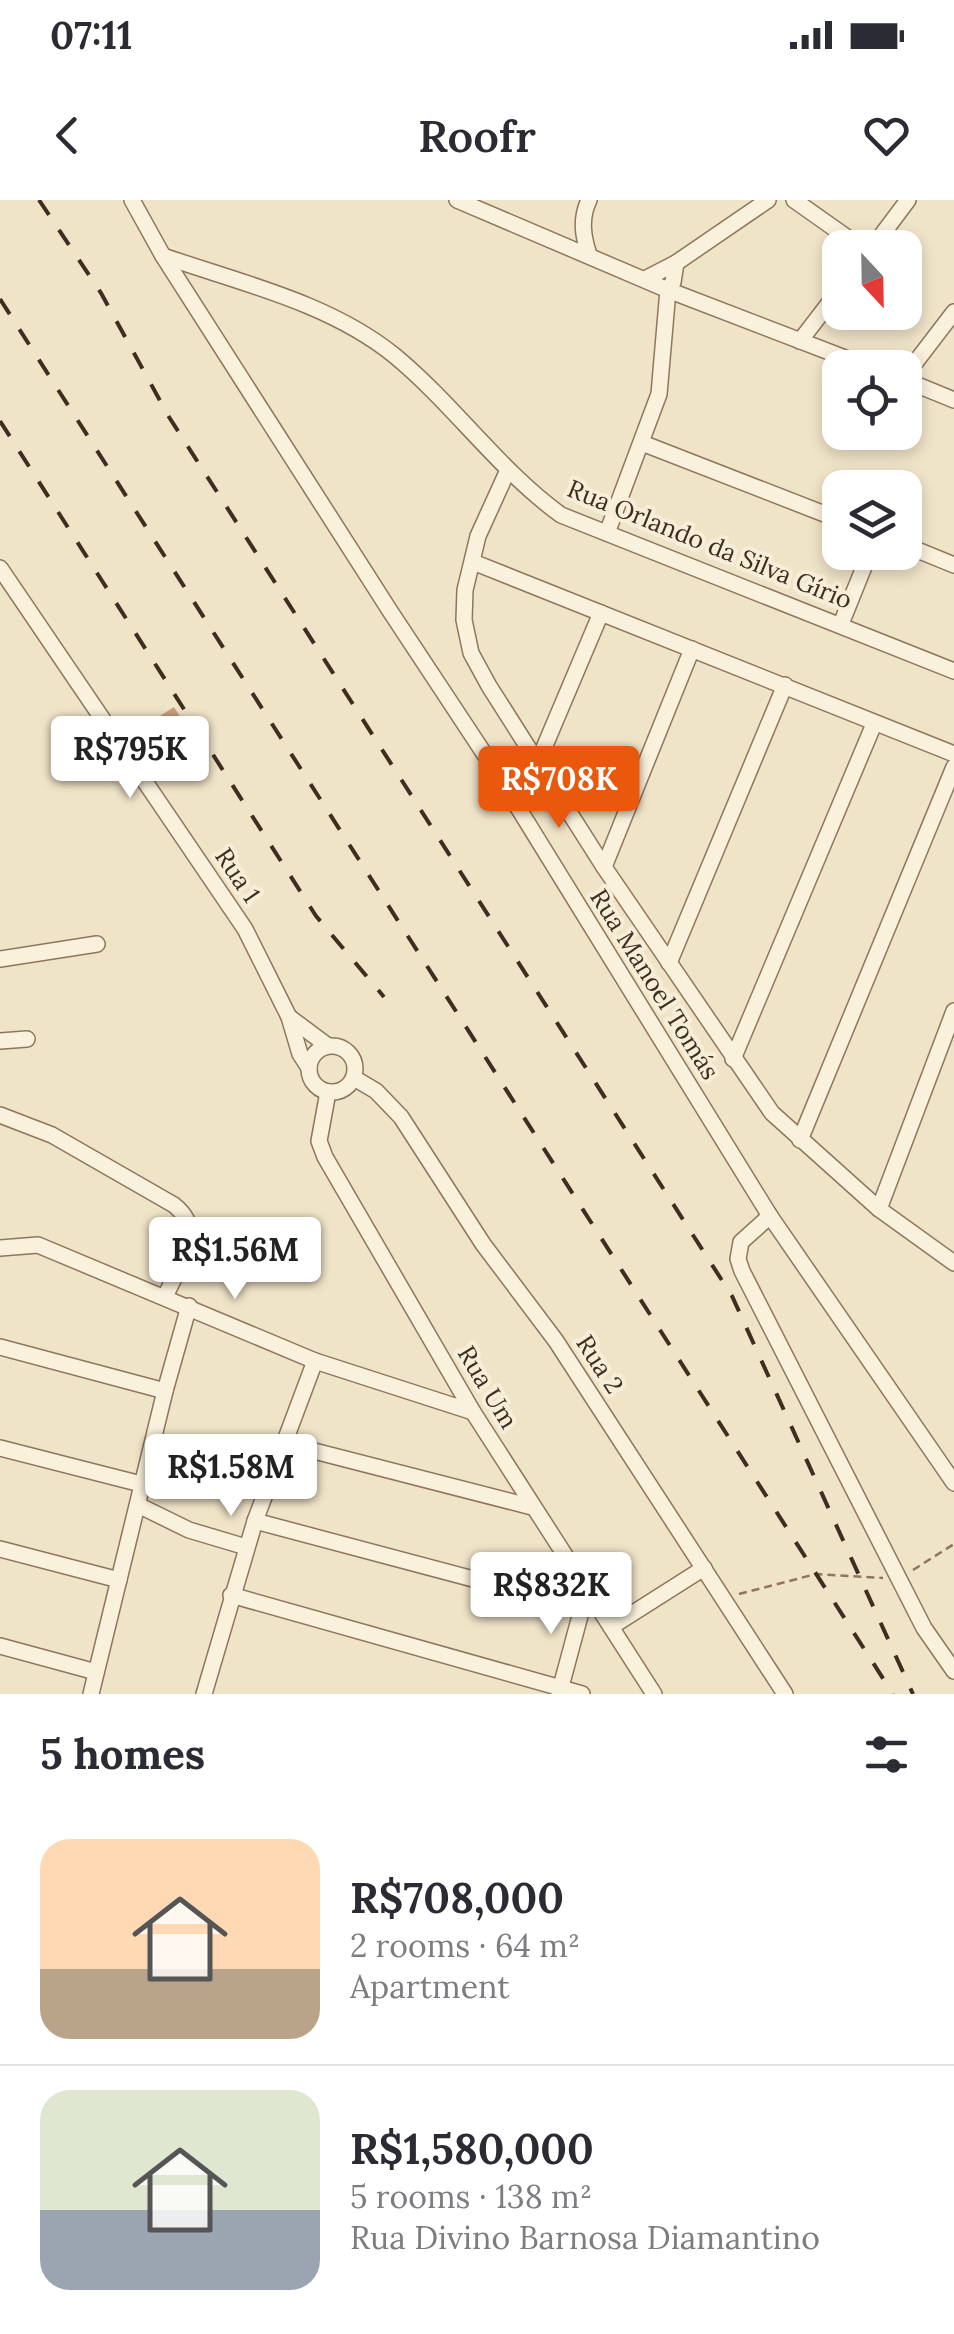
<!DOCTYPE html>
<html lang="en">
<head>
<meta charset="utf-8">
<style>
  :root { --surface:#fff; --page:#f7f7f7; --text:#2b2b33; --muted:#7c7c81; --line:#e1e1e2; --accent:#ea580c }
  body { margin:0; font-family:Lora,serif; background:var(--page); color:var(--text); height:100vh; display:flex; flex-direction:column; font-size:38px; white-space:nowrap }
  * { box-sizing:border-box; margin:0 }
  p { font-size:32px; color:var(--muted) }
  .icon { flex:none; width:55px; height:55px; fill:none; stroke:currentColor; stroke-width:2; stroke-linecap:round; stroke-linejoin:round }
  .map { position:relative; height:1494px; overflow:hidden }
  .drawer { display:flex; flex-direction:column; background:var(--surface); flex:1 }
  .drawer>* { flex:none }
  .needle { width:65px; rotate:158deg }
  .tools { position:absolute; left:822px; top:30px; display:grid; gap:20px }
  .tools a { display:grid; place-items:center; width:100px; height:100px; border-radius:20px; background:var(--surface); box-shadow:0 5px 15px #0003; font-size:50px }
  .price { position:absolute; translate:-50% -85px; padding:0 22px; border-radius:10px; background:#fff; color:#222; font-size:32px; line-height:65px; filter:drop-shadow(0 2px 5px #0008) }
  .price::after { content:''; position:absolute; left:50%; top:60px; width:30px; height:22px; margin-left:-15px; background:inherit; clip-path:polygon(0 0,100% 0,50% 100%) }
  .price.current { background:var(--accent); color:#fff }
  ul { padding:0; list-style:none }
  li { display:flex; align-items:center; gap:30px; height:250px; padding:0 40px }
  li+li { border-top:2px solid var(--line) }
  li span { display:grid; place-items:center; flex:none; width:280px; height:200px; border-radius:30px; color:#555 }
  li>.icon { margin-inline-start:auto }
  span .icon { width:120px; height:120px; fill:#fffc; stroke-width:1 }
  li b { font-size:42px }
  h2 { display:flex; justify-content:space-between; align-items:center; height:120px; padding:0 40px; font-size:42px }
  .status { display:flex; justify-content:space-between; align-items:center; height:70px; padding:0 50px; background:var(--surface); direction:ltr }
  .status svg { height:28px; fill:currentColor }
  header { display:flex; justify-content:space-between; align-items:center; height:130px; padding:0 40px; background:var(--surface); font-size:45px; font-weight:600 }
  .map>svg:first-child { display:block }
  .building { fill:#cf9f7d }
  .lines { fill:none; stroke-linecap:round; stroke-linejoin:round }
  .minor-casing { stroke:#8d765c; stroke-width:18 }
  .path { stroke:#8d765c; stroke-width:2.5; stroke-dasharray:8 5; stroke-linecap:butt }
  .minor { stroke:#faf1dc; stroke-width:15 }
  .rail { stroke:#3d2e20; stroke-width:4; stroke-dasharray:18 18; stroke-linecap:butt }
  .labels { text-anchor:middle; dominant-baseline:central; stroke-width:8; stroke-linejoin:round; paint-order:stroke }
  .street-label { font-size:25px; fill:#3d2e20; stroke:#f7eed8 }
</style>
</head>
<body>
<div class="status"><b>07:11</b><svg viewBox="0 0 49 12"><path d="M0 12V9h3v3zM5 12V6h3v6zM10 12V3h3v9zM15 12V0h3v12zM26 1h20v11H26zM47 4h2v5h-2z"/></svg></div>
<header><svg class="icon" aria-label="back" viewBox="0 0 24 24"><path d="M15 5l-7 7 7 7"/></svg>Roofr<svg class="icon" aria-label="heart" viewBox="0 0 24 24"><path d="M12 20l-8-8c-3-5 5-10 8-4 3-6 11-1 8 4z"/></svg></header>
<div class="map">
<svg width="954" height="1494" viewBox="0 0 954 1494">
  <rect width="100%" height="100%" fill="#f0e4c8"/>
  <path class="building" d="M174,507L195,540L180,550L160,516Z"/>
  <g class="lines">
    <g class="minor-casing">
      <g id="minor">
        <path d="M132,0L163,56L390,411L493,567L770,1016L954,1283"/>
        <path d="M457,0L668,90L871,168"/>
        <path d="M794,0L862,48"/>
        <path d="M872,48L908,0"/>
        <path d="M589,55C583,36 580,19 589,0"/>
        <path d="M163,56C241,83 330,103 395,156C454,205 499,270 561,315L954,471"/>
        <path d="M645,79L676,63L768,0"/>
        <path d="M800,141L840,89"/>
        <path d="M905,176L954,112"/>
        <path d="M905,180L954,200"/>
        <path d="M642,243L840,320"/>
        <path d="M508,270L478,336L465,390L464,420L471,453L489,486L604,667L772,913L879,1009L954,1063"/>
        <path d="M607,333L659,194L668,90L673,82L676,63"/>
        <path d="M905,345L954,365"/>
        <path d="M473,362L954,554"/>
        <path d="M0,368L245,729L289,817L300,854L309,868"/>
        <path d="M841,424L870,352"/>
        <path d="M538,562L601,413"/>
        <path d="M604,667L692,449"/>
        <path d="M0,759L97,744"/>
        <path d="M669,763L785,485"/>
        <path d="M289,817L328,846"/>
        <path d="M0,841L27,839"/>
        <circle cx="332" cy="869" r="23"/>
        <path d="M733,859L874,524"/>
        <path d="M354,878L376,891L401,917L483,1044L556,1141L785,1494"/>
        <path d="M328,892L319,941L325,957L473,1212L654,1494"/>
        <path d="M0,915L52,935L174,1005C208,1032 179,1064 165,1097"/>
        <path d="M800,940L954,567"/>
        <path d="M879,1009L954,811"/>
        <path d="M770,1016L741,1042L738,1059L742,1071L924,1428L954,1471"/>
        <path d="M0,1048L38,1045L315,1161L473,1212"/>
        <path d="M0,1147L165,1191"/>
        <path d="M283,1243L532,1307"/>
        <path d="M0,1248L141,1284"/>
        <path d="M138,1305L189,1330L246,1347"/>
        <path d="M255,1321L582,1408"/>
        <path d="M0,1349L119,1380"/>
        <path d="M231,1395L582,1494"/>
        <path d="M611,1427L704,1368"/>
        <path d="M0,1446L96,1472"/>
        <path d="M91,1494L165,1191L189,1106"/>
        <path d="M204,1494L255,1321L315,1161"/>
        <path d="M559,1494L584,1401"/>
      </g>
    </g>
    <g class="path">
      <path d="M913,1370L954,1344"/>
      <path d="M739,1394L816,1374L883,1378"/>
    </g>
    <use href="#minor" class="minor"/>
    <g class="rail">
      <path d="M39,0L101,93L169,217L732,1096L913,1494"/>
      <path d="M0,99L893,1494"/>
      <path d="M0,221L316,716L384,797"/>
    </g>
  </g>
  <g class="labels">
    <g class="street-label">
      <text transform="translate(710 344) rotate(22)">Rua Orlando da Silva Gírio</text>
      <text transform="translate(238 675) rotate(56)">Rua 1</text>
      <text transform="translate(655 784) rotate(58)">Rua Manoel Tomás</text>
      <text transform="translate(600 1164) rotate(57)">Rua 2</text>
      <text transform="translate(488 1187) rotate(59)">Rua Um</text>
    </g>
  </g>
</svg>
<div class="tools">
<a><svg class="needle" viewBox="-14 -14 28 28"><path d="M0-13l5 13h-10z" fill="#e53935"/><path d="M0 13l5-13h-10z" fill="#7c7c81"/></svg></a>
<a><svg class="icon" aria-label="locate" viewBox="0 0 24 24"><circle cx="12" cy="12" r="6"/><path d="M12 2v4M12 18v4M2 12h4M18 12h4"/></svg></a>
<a><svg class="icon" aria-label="layers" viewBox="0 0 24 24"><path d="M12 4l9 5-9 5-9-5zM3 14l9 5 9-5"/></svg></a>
</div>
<b class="price" style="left:130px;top:601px">R$795K</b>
<b class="price current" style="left:559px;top:631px">R$708K</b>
<b class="price" style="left:235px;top:1102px">R$1.56M</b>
<b class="price" style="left:231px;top:1319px">R$1.58M</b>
<b class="price" style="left:551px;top:1437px">R$832K</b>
</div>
<section class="drawer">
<h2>5 homes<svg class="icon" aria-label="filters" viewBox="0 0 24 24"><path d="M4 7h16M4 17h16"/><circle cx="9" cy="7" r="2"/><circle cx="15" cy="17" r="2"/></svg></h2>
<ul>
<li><span style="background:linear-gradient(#ffd9b3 65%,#b9a48a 0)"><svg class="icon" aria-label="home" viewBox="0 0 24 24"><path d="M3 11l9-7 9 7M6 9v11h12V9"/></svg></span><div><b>R$708,000</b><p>2 rooms · 64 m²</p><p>Apartment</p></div></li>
<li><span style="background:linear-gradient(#dfe7d0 60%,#9aa5b1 0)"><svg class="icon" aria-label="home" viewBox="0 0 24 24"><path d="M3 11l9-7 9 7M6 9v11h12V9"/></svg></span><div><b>R$1,580,000</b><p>5 rooms · 138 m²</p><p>Rua Divino Barnosa Diamantino</p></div></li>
</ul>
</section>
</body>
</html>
